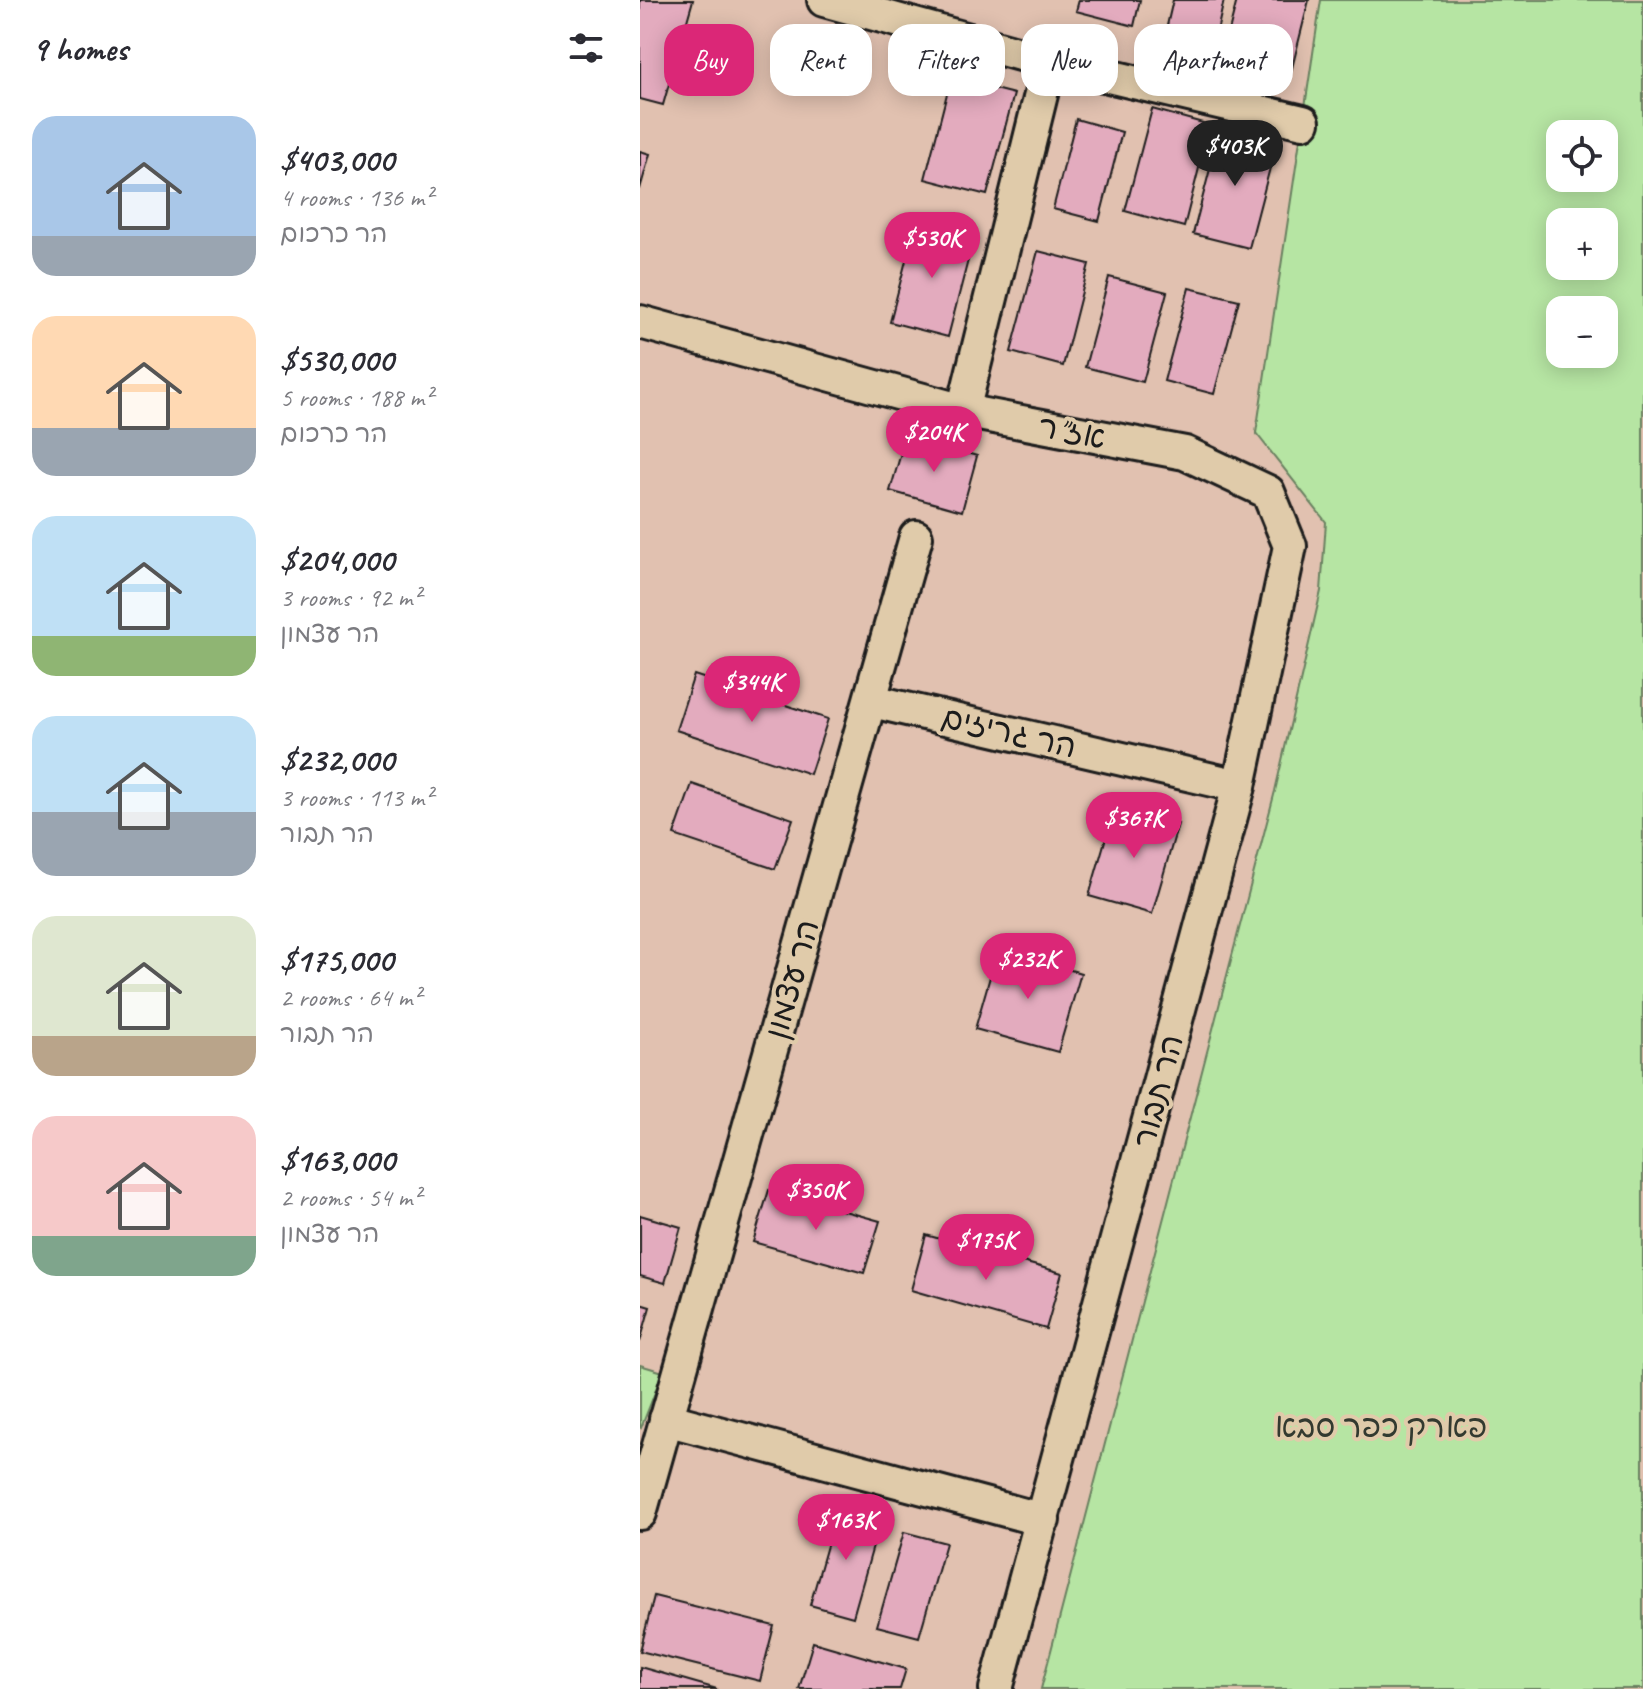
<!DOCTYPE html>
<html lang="en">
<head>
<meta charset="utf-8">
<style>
  :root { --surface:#fff; --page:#f2f2f3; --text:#2b2b33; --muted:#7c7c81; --accent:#db2777 }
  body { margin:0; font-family:Caveat,"Playpen Sans Hebrew",sans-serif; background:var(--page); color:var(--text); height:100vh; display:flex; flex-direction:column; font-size:30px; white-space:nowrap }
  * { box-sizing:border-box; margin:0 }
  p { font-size:26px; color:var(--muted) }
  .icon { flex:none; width:44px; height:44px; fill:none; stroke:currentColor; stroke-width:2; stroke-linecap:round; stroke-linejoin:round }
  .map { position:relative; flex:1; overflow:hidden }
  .side { display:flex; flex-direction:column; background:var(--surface); width:640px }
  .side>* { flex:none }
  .banner { position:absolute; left:24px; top:24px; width:760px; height:72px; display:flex; gap:16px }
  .controls { position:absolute; left:906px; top:120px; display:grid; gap:16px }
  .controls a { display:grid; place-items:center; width:72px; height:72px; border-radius:16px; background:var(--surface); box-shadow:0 4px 20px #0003; font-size:40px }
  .price { position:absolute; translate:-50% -68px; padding:0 18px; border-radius:28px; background:var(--accent); color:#fff; font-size:26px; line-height:52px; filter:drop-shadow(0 2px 4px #0008) }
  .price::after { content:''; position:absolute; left:50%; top:48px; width:24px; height:18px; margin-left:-12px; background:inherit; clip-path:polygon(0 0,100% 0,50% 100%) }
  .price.current { background:#222; color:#fff }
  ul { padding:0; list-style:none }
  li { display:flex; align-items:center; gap:24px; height:200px; padding:0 32px }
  li span { display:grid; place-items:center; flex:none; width:224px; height:160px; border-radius:24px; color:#555 }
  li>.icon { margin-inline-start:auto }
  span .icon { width:96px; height:96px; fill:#fffc; stroke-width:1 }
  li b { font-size:34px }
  h2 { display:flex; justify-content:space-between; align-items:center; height:96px; padding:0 32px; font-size:34px }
  .pill { padding:0 28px; border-radius:24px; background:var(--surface); box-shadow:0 4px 20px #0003; font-size:28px; line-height:72px }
  .pill.current { background:var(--accent); color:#fff }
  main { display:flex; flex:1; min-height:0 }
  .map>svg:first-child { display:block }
  .green { fill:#b6e5a3; stroke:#698060; stroke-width:2; fill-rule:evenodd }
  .building { fill:#e3abbe; stroke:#1c1c1c; stroke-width:2 }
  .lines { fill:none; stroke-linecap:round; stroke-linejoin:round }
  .minor-casing { stroke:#1c1c1c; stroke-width:38 }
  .minor { stroke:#e0cbaa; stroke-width:32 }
  .labels { text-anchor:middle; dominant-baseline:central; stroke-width:8; stroke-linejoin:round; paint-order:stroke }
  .street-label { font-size:32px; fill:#1c1c1c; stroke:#e0cbaa }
  .park-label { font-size:32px; fill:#333a30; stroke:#e0cbaa }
</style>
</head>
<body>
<main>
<section class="side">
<h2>9 homes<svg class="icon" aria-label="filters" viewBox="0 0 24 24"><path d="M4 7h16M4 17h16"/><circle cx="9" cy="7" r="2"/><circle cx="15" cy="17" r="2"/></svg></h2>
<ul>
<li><span style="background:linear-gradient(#a9c7e8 75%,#9aa5b1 0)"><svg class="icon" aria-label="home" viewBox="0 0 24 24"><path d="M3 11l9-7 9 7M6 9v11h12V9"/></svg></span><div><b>$403,000</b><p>4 rooms · 136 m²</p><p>הר כרכום</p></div></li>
<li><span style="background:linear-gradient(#ffd9b3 70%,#9aa5b1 0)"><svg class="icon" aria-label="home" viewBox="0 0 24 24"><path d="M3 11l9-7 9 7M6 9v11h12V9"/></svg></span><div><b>$530,000</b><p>5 rooms · 188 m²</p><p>הר כרכום</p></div></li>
<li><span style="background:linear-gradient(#bfe0f5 75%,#8fb573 0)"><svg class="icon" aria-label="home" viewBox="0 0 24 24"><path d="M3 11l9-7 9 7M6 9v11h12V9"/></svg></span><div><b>$204,000</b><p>3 rooms · 92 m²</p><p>הר עצמון</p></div></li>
<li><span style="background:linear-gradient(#bfe0f5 60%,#9aa5b1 0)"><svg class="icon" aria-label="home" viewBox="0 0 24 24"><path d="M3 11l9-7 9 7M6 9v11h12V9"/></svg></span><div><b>$232,000</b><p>3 rooms · 113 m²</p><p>הר תבור</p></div></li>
<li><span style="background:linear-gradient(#dfe7d0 75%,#b9a48a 0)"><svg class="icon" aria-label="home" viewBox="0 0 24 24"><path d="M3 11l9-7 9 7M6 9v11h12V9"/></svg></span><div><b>$175,000</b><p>2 rooms · 64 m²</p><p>הר תבור</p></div></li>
<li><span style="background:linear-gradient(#f6c9c9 75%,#7fa58c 0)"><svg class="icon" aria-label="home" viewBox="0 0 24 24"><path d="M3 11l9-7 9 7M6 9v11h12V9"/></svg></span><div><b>$163,000</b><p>2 rooms · 54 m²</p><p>הר עצמון</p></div></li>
</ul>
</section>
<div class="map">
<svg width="1003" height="1689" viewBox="0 0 1003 1689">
  <rect width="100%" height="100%" fill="#e1c1b0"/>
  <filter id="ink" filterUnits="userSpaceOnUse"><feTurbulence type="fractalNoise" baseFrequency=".0125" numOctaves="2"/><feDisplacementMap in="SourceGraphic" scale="16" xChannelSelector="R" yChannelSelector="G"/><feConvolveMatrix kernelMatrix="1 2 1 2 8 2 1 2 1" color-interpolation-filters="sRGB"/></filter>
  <g filter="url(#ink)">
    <g class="green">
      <path d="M681,0H1003V1689H401L635,791L681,591L686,522L616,433ZM920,134H964V178H920ZM920,222H964V266H920ZM920,310H964V354H920Z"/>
      <path d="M0,1365L23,1372L1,1428L0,1427Z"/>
    </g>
    <g class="building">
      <path d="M0,0H53L23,105L0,99Z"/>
      <path d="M439,0H500L494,26L436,11Z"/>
      <path d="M533,0H584L574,45L525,34Z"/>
      <path d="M597,0H669L650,76L582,59Z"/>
      <path d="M311,78L374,94L347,195L285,179Z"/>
      <path d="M512,109L570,125L544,227L485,211Z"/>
      <path d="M436,119L482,132L459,221L413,209Z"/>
      <path d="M581,127L637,141L609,248L553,234Z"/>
      <path d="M0,151L10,154L0,189Z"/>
      <path d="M276,222L334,237L308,337L250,322Z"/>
      <path d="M398,251L449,264L423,366L371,352Z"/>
      <path d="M469,277L527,292L503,382L445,367Z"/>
      <path d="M549,288L599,300L574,394L524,381Z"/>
      <path d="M266,436L337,456L322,511L250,491Z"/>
      <path d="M54,675L188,719L170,774L36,730Z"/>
      <path d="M52,784L153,819L135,869L34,835Z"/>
      <path d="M475,806L538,824L512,914L449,896Z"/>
      <path d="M358,949L441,973L418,1052L335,1029Z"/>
      <path d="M129,1190L240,1221L224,1273L113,1242Z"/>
      <path d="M0,1215L41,1227L25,1283L0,1276Z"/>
      <path d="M286,1235L422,1273L406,1329L271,1290Z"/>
      <path d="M0,1304L10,1307L0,1342Z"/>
      <path d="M198,1507L241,1518L213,1617L170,1605Z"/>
      <path d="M264,1532L306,1543L279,1637L237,1626Z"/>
      <path d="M14,1596L134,1626L120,1681L0,1651Z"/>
      <path d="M173,1642L266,1669L260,1689H159Z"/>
      <path d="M0,1667L77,1689H0Z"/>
    </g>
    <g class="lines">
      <g class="minor-casing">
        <g id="minor">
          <path d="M184,0L409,62"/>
          <path d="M0,322L323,411L545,453L628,492L650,546L599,786L356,1689"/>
          <path d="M323,411L409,62L663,122"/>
          <path d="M232,701L599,786"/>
          <path d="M26,1419L403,1520"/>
          <path d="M0,1513L276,537"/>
        </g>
      </g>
      <use href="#minor" class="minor"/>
    </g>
  </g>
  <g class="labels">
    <g class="street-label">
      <text transform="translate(432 432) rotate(11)">אז"ר</text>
      <text transform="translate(369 732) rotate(13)">הר גריזים</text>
      <text transform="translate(152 979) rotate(-74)">הר עצמון</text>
      <text transform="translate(518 1091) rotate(-75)">הר תבור</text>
    </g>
    <g class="park-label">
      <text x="741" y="1426">פארק כפר סבא</text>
    </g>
  </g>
</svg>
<div class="controls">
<a><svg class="icon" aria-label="locate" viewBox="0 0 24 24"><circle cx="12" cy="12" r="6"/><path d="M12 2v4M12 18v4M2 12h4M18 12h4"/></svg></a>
<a>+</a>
<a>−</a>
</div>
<b class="price current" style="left:595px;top:188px">$403K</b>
<b class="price" style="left:292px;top:280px">$530K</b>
<b class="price" style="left:294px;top:474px">$204K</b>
<b class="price" style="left:112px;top:724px">$344K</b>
<b class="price" style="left:494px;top:860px">$367K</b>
<b class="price" style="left:388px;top:1001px">$232K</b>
<b class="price" style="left:176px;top:1232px">$350K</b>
<b class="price" style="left:346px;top:1282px">$175K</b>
<b class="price" style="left:206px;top:1562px">$163K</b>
<div class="banner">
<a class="pill current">Buy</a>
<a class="pill">Rent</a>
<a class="pill">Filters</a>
<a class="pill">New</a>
<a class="pill">Apartment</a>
</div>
</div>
</main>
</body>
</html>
